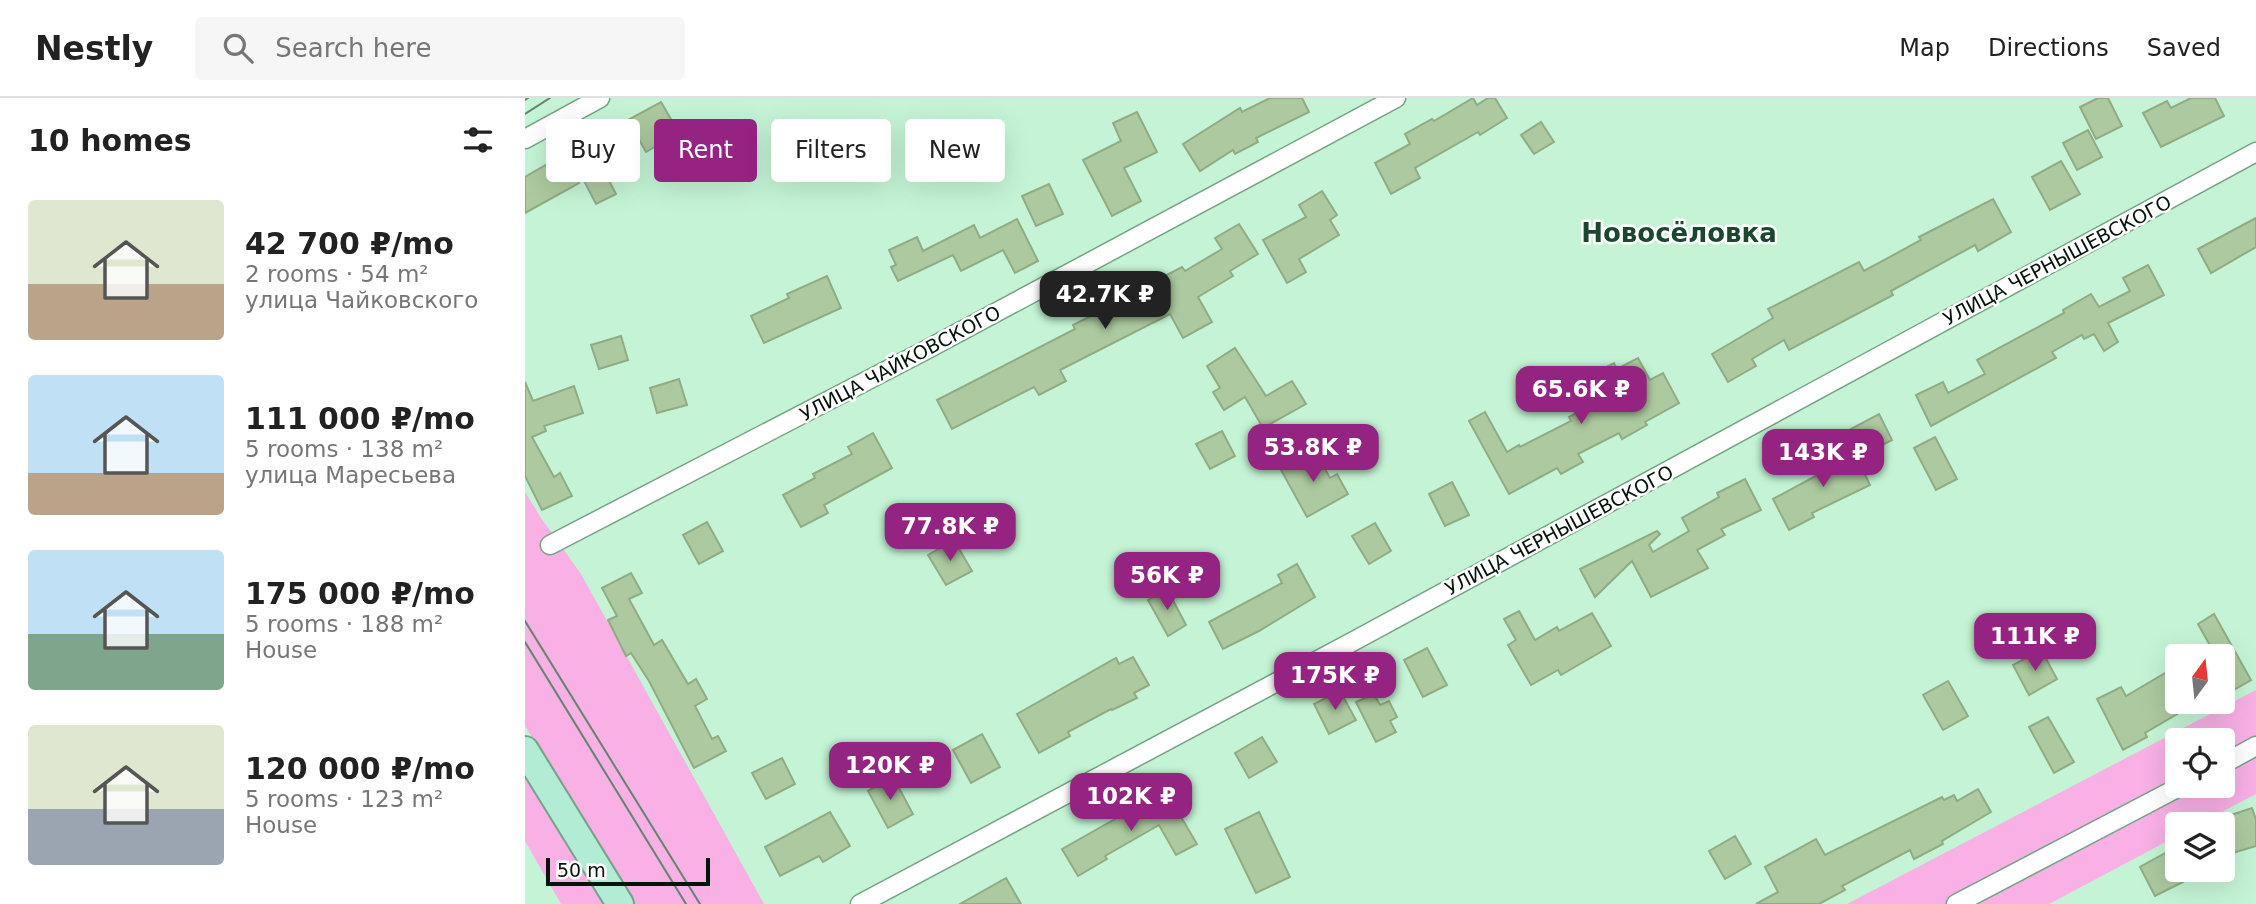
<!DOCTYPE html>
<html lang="en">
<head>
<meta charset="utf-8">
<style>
  :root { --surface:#fff; --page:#f6f6f6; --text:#222; --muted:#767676; --line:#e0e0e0; --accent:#952381 }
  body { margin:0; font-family:"DejaVu Sans",sans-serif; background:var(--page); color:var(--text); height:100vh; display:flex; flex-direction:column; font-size:26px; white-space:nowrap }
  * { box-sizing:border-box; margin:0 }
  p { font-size:23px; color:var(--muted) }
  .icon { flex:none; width:38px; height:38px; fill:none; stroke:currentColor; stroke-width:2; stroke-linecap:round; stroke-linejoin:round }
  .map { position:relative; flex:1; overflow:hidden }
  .sheet { display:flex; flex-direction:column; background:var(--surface); width:525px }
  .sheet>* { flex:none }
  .top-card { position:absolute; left:21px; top:21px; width:665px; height:63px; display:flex; gap:14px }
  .needle { width:46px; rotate:15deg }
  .tools { position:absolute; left:1640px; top:546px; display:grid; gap:14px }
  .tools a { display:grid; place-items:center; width:70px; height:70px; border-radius:7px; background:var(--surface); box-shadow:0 7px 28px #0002; font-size:35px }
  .scale { position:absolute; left:21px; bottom:18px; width:164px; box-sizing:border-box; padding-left:7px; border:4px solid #031409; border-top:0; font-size:19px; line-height:24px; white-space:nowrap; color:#031409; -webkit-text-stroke:5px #fff; paint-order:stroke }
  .price { position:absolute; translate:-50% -60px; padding:0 16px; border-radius:14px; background:var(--accent); color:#fff; font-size:23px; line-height:46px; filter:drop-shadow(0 2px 4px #0008) }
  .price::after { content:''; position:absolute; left:50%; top:42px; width:21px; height:16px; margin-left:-10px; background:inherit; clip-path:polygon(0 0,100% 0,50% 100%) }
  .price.current { background:#222; color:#fff }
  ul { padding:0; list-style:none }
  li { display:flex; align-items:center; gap:21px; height:175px; padding:0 28px }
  li span { display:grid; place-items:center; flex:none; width:196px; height:140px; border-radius:7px; color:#555 }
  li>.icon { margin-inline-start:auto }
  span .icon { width:84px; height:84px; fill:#fffc; stroke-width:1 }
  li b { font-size:30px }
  h2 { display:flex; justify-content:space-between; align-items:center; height:84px; padding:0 28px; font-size:30px }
  .pill { padding:0 24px; border-radius:7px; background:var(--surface); box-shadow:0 7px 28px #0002; font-size:24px; line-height:63px }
  .pill.current { background:var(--accent); color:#fff }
  header { display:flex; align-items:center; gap:42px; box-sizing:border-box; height:98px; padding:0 35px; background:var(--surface); border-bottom:2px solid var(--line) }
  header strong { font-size:33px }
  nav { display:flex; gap:38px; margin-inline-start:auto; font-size:24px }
  .search { width:490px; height:63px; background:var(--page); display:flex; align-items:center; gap:18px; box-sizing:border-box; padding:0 24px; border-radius:7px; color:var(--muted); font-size:26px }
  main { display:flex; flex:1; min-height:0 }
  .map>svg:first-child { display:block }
  .green { fill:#f8b0e5; fill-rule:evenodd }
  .building { fill:#acc99f; stroke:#90ac84; stroke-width:2 }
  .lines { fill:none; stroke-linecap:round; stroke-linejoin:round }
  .minor-casing { stroke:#75a386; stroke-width:21 }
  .secondary-casing { stroke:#75a386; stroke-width:30 }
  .minor { stroke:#fff; stroke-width:18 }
  .secondary { stroke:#b2ecd5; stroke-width:26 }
  .tram { stroke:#63846f; stroke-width:2 }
  .labels { text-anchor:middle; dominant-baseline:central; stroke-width:5; stroke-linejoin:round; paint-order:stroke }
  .street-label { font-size:19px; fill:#031409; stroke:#fff }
  .district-label { font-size:26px; font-weight:bold; fill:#1b472f; stroke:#fff }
</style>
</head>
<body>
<header>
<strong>Nestly</strong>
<div class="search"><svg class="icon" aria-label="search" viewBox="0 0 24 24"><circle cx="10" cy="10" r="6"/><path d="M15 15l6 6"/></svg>Search here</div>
<nav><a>Map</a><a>Directions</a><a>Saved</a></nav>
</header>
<main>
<section class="sheet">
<h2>10 homes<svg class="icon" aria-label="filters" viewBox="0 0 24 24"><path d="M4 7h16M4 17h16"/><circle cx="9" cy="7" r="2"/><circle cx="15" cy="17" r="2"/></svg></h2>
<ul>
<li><span style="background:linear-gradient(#dfe7d0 60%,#b9a48a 0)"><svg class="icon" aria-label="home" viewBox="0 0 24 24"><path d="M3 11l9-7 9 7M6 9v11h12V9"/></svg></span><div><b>42 700 ₽/mo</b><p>2 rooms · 54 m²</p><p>улица Чайковского</p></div></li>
<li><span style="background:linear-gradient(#bfe0f5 70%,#b9a48a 0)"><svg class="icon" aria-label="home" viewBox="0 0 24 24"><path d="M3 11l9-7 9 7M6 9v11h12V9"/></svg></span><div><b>111 000 ₽/mo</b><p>5 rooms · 138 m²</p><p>улица Маресьева</p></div></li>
<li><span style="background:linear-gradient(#bfe0f5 60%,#7fa58c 0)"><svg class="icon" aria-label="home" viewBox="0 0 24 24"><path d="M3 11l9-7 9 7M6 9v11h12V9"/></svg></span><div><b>175 000 ₽/mo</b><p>5 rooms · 188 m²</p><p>House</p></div></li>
<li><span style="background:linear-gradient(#dfe7d0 60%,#9aa5b1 0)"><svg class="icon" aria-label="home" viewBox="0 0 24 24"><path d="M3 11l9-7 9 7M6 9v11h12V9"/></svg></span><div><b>120 000 ₽/mo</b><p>5 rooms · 123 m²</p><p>House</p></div></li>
</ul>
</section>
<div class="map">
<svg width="1731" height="806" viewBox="0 0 1731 806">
  <rect width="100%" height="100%" fill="#c4f4d5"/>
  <g class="green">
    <path d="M0,394L16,420L56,476L239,806H110L0,628Z"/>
    <path d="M1731,592V696L1674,726H1652V738L1524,806H1322ZM1652,642H1698V688H1652Z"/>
    <path d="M0,676L81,806H36L0,743Z"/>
  </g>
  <g class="building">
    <path d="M745,0H777L784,14L731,40L733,44L710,56L708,52L675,73L658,46L715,10L717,14Z"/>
    <path d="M948,0L952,7L963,0H970L982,20L955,37L953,34L890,70L895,80L866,96L850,65L885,46L880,36L907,21L909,23Z"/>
    <path d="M1573,0H1583L1597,28L1571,41L1555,9Z"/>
    <path d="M1666,0H1690L1699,18L1636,49L1618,15L1642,3L1646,10Z"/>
    <path d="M136,4L154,35L121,54L103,22Z"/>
    <path d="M612,14L632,54L599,70L616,103L587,118L558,62L596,43L588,25Z"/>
    <path d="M1016,24L1029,44L1009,56L996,37Z"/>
    <path d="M1563,32L1577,59L1552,72L1538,45Z"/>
    <path d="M38,57L54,85L0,115V79Z"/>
    <path d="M1536,63L1555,96L1525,112L1507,79Z"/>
    <path d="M77,69L91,96L71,106L57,79Z"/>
    <path d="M524,86L538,116L511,128L497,98Z"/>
    <path d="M797,93L812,117L805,122L814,137L774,161L781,174L762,185L738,142L781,119L774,107Z"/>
    <path d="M1468,101L1486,134L1453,153L1450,147L1366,193L1368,197L1264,252L1259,242L1227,261L1231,268L1203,284L1187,256L1248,220L1243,211L1334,164L1339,173L1396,142L1394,139Z"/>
    <path d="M1731,120V149L1686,175L1673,151Z"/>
    <path d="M492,121L513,163L490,175L478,152L436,173L428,157L373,183L366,169L371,167L364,152L392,139L398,153L449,127L455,140Z"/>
    <path d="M714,126L733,156L705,173L708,178L673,199L687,224L658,240L645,216L535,272L541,283L514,297L509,289L427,331L412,302L550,231L548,227L629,186L628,184L657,169L660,173L697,151L690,140Z"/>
    <path d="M1623,167L1639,197L1583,225L1593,244L1579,253L1569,236L1559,241L1557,237L1527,254L1531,260L1406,328L1391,297L1418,284L1423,295L1460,276L1452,262L1539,215L1538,212L1566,196L1574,209L1605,193L1598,180Z"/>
    <path d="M302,178L316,210L239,245L226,218L264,200L262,196Z"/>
    <path d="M96,238L103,262L74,271L66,247Z"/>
    <path d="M710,250L741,298L767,283L781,306L738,330L720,299L699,312L688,294L695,290L682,268Z"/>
    <path d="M1113,260L1125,282L1138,275L1154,305L1120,324L1122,327L1097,341L1094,335L1053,356L1058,364L1036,376L1032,370L984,396L944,323L960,314L982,354L994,347L995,349L1046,323L1044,319L1077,302L1064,278L1089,265L1092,271Z"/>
    <path d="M154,281L162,307L132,315L125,290Z"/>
    <path d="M0,284L8,303L49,288L58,315L19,328L21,333L7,339L29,379L35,375L47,398L17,412L0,378Z"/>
    <path d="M1354,316L1367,342L1340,356L1326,331Z"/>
    <path d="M697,333L710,358L685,371L671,346Z"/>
    <path d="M348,335L367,370L299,407L303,415L276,429L258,397L290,380L288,376L327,356L323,349Z"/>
    <path d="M1410,339L1432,381L1411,392L1389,350Z"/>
    <path d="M1327,349L1345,387L1287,415L1289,419L1264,432L1248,401L1300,373L1296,364Z"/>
    <path d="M790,353L805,380L812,376L823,396L782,419L756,372Z"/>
    <path d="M1220,381L1236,412L1196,431L1200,437L1172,452L1183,470L1126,499L1107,463L1070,499L1055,471L1132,433L1135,436L1124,447L1128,454L1164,433L1157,420L1194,399L1192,395Z"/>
    <path d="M927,384L944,417L920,428L904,396Z"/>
    <path d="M182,424L198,453L174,466L158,437Z"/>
    <path d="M850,425L866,453L844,466L827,438Z"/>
    <path d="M429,442L447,473L421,487L403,457Z"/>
    <path d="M772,466L790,499L734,533L698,551L684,524L757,485L753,477Z"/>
    <path d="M106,475L117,495L104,501L129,547L137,542L163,586L171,581L182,601L170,608L187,641L193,638L201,653L169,670L124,583L106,555L101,558L83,522L92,518L77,490Z"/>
    <path d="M642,491L661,527L643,538L623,502Z"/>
    <path d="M994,513L1010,542L1032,529L1034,533L1067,515L1086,548L1036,577L1033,572L1006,587L983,547L991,542L979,521Z"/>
    <path d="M1689,516L1726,582L1698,598V558H1691L1673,526Z"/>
    <path d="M902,550L922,587L898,599L879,562Z"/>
    <path d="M1509,556L1512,561L1519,557L1532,581L1504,597L1488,567Z"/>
    <path d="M608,559L624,587L609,595L612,600L587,612L586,611L543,634L545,638L514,655L492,616L591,560L594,566Z"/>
    <path d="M1640,575L1652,595V604H1657L1661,611L1620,635L1622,639L1598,652L1572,601L1596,589L1601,598Z"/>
    <path d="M1423,583L1443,618L1418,632L1398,597Z"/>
    <path d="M815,593L831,622L804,636L789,606Z"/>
    <path d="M849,596L855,607L864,603L872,619L865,623L871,634L851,644L831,604Z"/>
    <path d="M1523,619L1549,664L1529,675L1504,629Z"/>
    <path d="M457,636L475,669L446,685L428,652Z"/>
    <path d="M737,639L752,664L724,680L710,655Z"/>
    <path d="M257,660L270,686L241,701L227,675Z"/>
    <path d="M368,679L388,716L363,730L343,693Z"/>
    <path d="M639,690L672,746L651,757L634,727L580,758L582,761L553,778L537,751L620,704L619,701Z"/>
    <path d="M1453,691L1466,714L1417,743L1418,746L1389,761L1385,752L1317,788L1320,792L1294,806H1231L1253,794L1240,769L1291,741L1300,757L1417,699L1419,702L1429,697L1432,703Z"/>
    <path d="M1727,710L1731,722V748L1698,758V726H1695L1694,721Z"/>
    <path d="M305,714L325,748L298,764L294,758L255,778L240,749Z"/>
    <path d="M734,714L765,779L731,795L700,731Z"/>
    <path d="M1210,738L1226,766L1200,781L1184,753Z"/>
    <path d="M1642,754L1658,784L1630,798L1615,769Z"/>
    <path d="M481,780L496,806H435Z"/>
  </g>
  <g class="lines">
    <g class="minor-casing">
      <g id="minor">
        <path d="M0,41L75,0"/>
        <path d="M25,447L399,253L871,0"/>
        <path d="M1698,666L1731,648"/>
        <path d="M335,806L827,544L1731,54"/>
        <path d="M1431,806L1656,688"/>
      </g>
    </g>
    <g class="secondary-casing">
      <path id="secondary" d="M0,652L95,806"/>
    </g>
    <use href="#minor" class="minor"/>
    <use href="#secondary" class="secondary"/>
    <g class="tram">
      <path d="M0,2L3,0"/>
      <path d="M0,16L25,0"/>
      <path d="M0,523L175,806"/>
      <path d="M0,544L161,806"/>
    </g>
  </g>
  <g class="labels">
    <g class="street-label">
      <text transform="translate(1532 162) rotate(-28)">УЛИЦА ЧЕРНЫШЕВСКОГО</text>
      <text transform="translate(375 265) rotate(-28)">УЛИЦА ЧАЙКОВСКОГО</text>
      <text transform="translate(1034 432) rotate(-28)">УЛИЦА ЧЕРНЫШЕВСКОГО</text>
    </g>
    <g class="district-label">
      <text x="1154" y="135">Новосёловка</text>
    </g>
  </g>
</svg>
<div class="tools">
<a><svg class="needle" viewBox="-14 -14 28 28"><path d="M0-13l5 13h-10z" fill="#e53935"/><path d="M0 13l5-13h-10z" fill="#767676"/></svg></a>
<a><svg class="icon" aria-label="locate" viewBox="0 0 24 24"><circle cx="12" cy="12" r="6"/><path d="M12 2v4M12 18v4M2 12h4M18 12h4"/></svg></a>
<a><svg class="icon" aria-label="layers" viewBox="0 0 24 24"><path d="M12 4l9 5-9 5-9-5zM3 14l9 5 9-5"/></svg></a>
</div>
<div class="scale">50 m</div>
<b class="price current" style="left:580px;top:233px">42.7K ₽</b>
<b class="price" style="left:1056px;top:328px">65.6K ₽</b>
<b class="price" style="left:788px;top:386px">53.8K ₽</b>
<b class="price" style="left:1298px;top:391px">143K ₽</b>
<b class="price" style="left:425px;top:465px">77.8K ₽</b>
<b class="price" style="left:642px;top:514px">56K ₽</b>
<b class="price" style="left:1510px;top:575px">111K ₽</b>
<b class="price" style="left:810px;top:614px">175K ₽</b>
<b class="price" style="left:365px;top:704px">120K ₽</b>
<b class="price" style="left:606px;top:735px">102K ₽</b>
<div class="top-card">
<a class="pill">Buy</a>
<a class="pill current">Rent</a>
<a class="pill">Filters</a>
<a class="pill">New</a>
</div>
</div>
</main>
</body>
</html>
